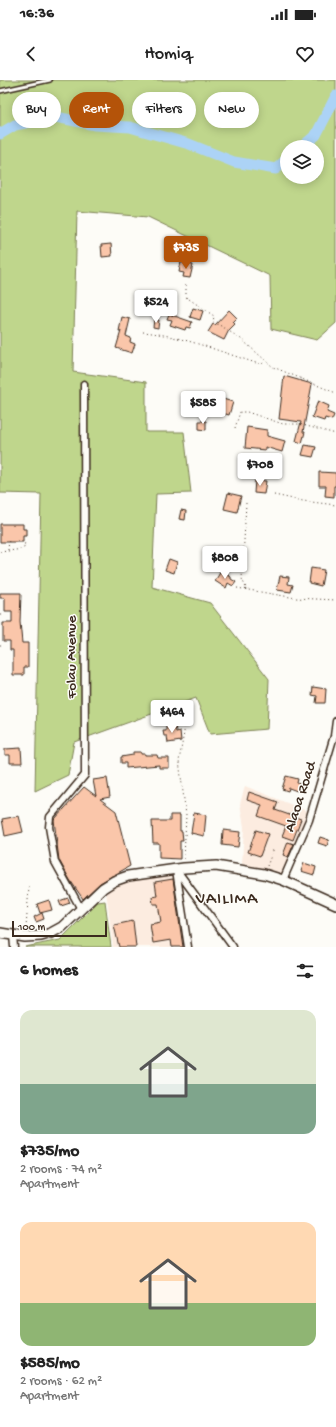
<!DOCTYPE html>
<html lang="en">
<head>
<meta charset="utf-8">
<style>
  :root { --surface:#fff; --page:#f6f6f6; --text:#222; --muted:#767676; --accent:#b45309 }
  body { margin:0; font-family:"Gochi Hand",sans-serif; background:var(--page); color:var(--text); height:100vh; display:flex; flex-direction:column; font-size:15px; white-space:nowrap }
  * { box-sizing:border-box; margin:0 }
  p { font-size:13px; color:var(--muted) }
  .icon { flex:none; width:22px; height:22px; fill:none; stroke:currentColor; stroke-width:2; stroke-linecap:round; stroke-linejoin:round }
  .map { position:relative; height:867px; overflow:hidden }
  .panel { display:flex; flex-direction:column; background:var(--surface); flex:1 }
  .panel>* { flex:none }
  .top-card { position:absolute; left:12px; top:12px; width:312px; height:36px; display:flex; gap:8px }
  .controls { position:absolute; left:280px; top:60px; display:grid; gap:8px }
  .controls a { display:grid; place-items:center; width:44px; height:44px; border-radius:50%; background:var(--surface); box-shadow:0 2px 10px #0003; font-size:20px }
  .scale { position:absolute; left:12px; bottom:10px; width:95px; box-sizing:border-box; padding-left:4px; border:2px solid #3b2a1e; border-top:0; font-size:11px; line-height:14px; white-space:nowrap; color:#3b2a1e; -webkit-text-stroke:3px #fdfcf7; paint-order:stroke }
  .price { position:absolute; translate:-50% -34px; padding:0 9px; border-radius:4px; background:#fff; color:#222; font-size:13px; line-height:26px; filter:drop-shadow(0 1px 2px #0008) }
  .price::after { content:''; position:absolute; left:50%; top:24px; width:12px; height:9px; margin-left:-6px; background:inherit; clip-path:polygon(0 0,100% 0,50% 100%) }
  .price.active { background:var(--accent); color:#fff }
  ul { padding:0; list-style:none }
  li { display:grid; align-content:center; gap:8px; height:212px; padding:0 20px }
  li span { display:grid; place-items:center; height:124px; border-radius:12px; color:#555 }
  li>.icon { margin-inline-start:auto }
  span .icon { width:72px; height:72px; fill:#fffc; stroke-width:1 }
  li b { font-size:17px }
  h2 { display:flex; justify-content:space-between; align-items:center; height:48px; padding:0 20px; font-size:17px }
  .chip { padding:0 14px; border-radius:18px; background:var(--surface); box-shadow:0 2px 10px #0003; font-size:14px; line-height:36px }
  .chip.active { background:var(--accent); color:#fff }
  .status { display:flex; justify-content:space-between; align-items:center; height:28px; padding:0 20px; background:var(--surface); direction:ltr }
  .status svg { height:11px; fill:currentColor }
  header { display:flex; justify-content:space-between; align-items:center; height:52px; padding:0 20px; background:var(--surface); font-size:18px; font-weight:600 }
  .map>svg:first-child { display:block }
  .built { fill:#fcece0 }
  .green { fill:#bfd68c; stroke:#7d8055; fill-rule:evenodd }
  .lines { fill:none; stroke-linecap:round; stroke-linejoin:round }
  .river { stroke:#acd3f6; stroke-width:11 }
  .building { fill:#fac6aa; stroke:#3b2a1e }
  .lane-casing { stroke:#3b2a1e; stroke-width:6 }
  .street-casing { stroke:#3b2a1e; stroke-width:9 }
  .primary-casing { stroke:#3b2a1e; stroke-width:12 }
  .path { stroke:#3b2a1e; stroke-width:1; stroke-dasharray:1 3; stroke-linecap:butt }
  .lane { stroke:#fdfcf7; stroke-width:3 }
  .street { stroke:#fdfcf7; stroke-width:6 }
  .primary { stroke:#fdfcf7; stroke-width:9 }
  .labels { text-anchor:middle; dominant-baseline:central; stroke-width:3; stroke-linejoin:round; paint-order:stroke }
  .street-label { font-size:15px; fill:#3b2a1e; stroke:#fdfcf7 }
  .quarter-label { font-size:17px; letter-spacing:1px; fill:#3b2a1e; stroke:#fdfcf7 }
</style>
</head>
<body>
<div class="status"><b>16:36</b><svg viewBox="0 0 49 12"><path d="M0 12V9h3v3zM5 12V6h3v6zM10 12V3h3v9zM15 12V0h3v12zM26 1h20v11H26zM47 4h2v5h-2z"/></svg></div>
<header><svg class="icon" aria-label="back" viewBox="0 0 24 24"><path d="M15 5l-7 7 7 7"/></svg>Homiq<svg class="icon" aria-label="heart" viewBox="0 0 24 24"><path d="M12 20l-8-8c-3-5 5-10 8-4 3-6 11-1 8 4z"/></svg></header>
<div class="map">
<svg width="336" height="867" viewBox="0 0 336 867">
  <rect width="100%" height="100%" fill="#fdfcf7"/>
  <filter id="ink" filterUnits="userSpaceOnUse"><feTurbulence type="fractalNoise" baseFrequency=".025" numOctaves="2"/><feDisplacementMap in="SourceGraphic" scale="8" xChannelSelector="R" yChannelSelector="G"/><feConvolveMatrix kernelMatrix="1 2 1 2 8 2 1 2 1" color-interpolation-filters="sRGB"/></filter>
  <g filter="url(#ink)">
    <g class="built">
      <path d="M245,706L307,731L296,764L284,794L242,784L244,747L240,724Z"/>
      <path d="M158,795H174L186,867H113L106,811L121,804Z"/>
    </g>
    <g class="green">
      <path d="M0,0H336V243L317,260L271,249L270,196L148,137L77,131L73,292L146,302V352H184L191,413L156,414L152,507L210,523L269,599L267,649L210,654L196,618L74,662L68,695L35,711L41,414L0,413ZM287,67H317V97H287Z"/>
      <path d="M105,821L111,867H25L60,860L98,822Z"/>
    </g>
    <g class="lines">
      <g class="river">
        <path d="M0,54L15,45L56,37L95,45L130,47L189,64L234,82L276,89L287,79"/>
        <path d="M302,67L316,55L336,16"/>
      </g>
    </g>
    <g class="building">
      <path d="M111,164L112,176L102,177L101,165Z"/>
      <path d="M181,182L193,185L190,198L183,197L184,193L179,192Z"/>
      <path d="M193,228L203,231L200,240L190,237Z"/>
      <path d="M229,230L237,238L233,242L235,244L229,250L224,260L208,252L213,244L215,245Z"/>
      <path d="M169,234L192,242L190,248L186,247L185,250L170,245L172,240L167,239Z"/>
      <path d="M122,237L130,239L126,256L131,258L130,262L135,264L132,273L116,268L121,251H119Z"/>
      <path d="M154,240H159L158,248L153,247Z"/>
      <path d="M284,296L312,304L303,352H305L302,363L296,361L301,342L279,339Z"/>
      <path d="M216,317L233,322L229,335L212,330Z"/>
      <path d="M318,321L329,326L327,332L334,335L332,340L325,338L324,341L312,337Z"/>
      <path d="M199,341H206V350L199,349Z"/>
      <path d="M247,347L267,350V356L285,361L282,372L265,367V370L245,368Z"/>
      <path d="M305,365L316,367L313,377L302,375Z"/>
      <path d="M319,392L336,393V406H334V417L325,416L326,406H319Z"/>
      <path d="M255,400L266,401L264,414L254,413Z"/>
      <path d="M228,413L241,416L237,432L224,429Z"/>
      <path d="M181,430L186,431L185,440L179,439Z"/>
      <path d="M0,444H23V449H26V456H23V462H0Z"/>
      <path d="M169,479L177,482L174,493L165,490Z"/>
      <path d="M311,488L324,490L321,506L309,503Z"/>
      <path d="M221,491L231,497V499L236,502L233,506L228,503L226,508L215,501Z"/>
      <path d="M280,496L289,497L288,504L293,505L291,512L277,510Z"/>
      <path d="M0,513H21L20,542L22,563H28V587H24V595H13V570H10V561H3V543H12V532H5V518H0Z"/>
      <path d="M313,607L326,609L325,623H316L317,616L312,615Z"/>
      <path d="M175,645L176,652L180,651L181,661L168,663L167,656H164L163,651H166V646Z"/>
      <path d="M21,668L22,683H10V675H5V669Z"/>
      <path d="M133,672H141V674H145V675H157L158,678H169V688H159V685L126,688V683H121V677L133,675Z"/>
      <path d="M286,696L298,699L297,703L300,704L297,711L289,708L288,711L282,709Z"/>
      <path d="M107,698L110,717L100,719L116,731L130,786L100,803L83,819L70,800L59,780L54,740L84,707L96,716L93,700Z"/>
      <path d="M249,712L278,722L275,730L301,739L293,760L282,756L286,746L258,736L262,725L247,720Z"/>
      <path d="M194,733L206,735L204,756L191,753Z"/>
      <path d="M170,735H180V751H182L183,761H180V779L159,778V763H153L152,741H170Z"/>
      <path d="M19,736L23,752L5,756L2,739Z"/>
      <path d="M223,750L240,752L238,767L222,765Z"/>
      <path d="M256,750L268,754L260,776L248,772Z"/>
      <path d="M320,757L329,760L327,766L318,763Z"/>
      <path d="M288,762L294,764L288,777L283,775Z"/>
      <path d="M304,783L316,787L314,795L301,791Z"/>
      <path d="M173,799L183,867H172L171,860L153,863L150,844L161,842L158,824H153L152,817L157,816L155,802Z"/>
      <path d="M68,818L70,823L61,826L59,821Z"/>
      <path d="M49,820L52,830L40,833L37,824Z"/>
      <path d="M42,833L44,839L36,842L34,837Z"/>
      <path d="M133,841L136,867H119L114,845Z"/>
    </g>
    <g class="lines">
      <g class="lane-casing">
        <path id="lane" d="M0,11L50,0"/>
      </g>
      <g class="street-casing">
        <g id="street">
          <path d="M176,789L233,867"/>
          <path d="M176,790L188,867"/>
          <path d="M283,800L309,740L334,656L336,641"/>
          <path d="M81,829L55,782L49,747L50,737L85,695L84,304"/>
          <path d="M13,855L14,867"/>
        </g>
      </g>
      <g class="primary-casing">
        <path id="primary" d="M0,853L25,857L41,856L51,853L62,847L103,808L114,801L128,796L184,788L216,786L264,794L283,800L336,824"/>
      </g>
      <g class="path">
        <path d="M186,205V217L214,236L213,242L221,246L241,259L273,287L336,313"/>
        <path d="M143,252C179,255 221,272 256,283L262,284L265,281"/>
        <path d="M235,348L240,332H247L283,344H299L336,354"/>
        <path d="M274,415L303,421L336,425"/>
        <path d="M246,423L242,499L247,510"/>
        <path d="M8,470L9,459"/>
        <path d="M0,472L16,470L24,468L25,461"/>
        <path d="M237,508L296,518L336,520"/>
        <path d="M0,535H1"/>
        <path d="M0,565H2"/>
        <path d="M184,779L186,735L179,681L184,653L185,631"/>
        <path d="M267,786L274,768"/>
        <path d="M26,848L29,807"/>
      </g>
      <use href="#lane" class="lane"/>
      <use href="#street" class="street"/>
      <use href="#primary" class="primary"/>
    </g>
  </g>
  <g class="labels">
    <g class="street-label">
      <text transform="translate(72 577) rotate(-90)">Folau Avenue</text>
      <text transform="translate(301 717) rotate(-72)">Alaoa Road</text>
    </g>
    <g class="quarter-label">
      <text x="227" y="820">VAILIMA</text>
    </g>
  </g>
</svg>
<div class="controls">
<a><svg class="icon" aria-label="layers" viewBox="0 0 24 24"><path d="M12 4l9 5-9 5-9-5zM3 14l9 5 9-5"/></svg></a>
</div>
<div class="scale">100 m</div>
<b class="price active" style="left:186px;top:190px">$735</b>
<b class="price" style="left:156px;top:244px">$524</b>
<b class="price" style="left:203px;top:345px">$585</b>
<b class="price" style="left:260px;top:407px">$708</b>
<b class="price" style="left:225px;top:500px">$808</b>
<b class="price" style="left:172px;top:654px">$464</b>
<div class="top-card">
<a class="chip">Buy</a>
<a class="chip active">Rent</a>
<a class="chip">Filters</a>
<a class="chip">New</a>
</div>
</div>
<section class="panel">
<h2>6 homes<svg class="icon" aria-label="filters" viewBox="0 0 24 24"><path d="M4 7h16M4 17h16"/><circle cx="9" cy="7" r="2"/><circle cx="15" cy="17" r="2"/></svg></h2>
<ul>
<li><span style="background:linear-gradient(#dfe7d0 60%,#7fa58c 0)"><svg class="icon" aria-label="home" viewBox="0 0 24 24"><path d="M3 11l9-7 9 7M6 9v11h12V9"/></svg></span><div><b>$735/mo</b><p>2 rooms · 74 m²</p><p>Apartment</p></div></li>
<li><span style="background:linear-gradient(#ffd9b3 65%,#8fb573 0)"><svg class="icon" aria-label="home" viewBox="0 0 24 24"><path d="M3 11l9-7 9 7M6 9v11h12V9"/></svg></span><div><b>$585/mo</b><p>2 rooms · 62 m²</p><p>Apartment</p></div></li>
</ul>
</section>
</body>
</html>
